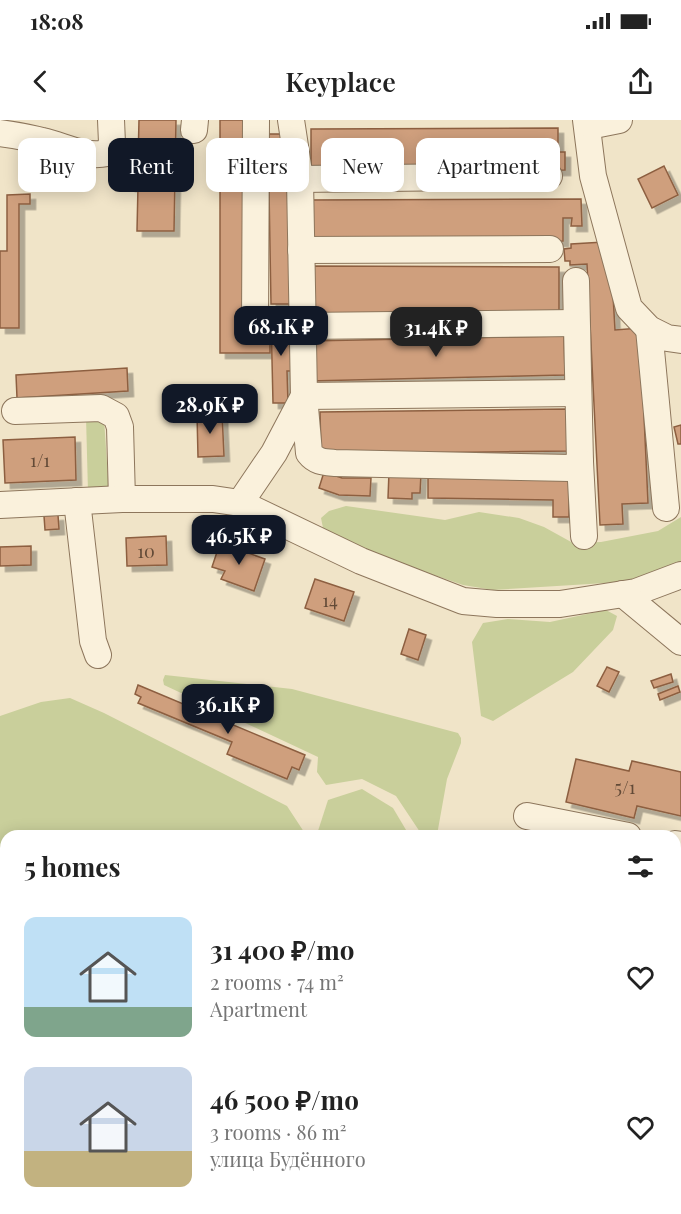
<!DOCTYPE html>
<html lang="en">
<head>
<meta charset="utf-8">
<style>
  :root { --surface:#fff; --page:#f6f6f6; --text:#222; --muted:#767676; --accent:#111827 }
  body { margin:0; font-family:"Playfair Display",serif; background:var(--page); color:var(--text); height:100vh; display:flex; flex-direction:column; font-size:22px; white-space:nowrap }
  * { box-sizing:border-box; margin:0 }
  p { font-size:20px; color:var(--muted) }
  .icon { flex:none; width:33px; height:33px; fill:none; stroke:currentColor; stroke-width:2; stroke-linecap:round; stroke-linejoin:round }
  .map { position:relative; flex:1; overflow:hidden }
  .sheet { position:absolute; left:0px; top:710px; width:681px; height:386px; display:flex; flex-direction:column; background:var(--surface); border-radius:18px 18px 0 0; box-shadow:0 3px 15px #0003 }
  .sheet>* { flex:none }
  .guide { position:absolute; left:18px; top:18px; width:645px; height:54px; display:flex; gap:12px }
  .price { position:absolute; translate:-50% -51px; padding:0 14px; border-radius:12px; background:var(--accent); color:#fff; font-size:20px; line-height:39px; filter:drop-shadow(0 2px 3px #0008) }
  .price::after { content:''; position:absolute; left:50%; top:36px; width:18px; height:14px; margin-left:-9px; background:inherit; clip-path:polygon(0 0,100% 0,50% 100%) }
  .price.on { background:#222; color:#fff }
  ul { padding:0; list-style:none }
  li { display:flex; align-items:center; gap:18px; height:150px; padding:0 24px }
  li span { display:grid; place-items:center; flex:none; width:168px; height:120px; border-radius:12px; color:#555 }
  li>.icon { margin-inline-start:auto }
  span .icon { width:72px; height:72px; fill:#fffc; stroke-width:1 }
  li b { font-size:26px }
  h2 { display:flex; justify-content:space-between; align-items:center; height:72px; padding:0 24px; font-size:26px }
  .pill { padding:0 21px; border-radius:12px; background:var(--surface); box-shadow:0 3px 15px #0003; font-size:21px; line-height:54px }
  .pill.on { background:var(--accent); color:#fff }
  .status { display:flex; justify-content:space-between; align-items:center; height:42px; padding:0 30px; background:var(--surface); direction:ltr }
  .status svg { height:16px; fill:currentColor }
  header { display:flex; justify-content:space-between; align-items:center; height:78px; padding:0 24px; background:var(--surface); font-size:27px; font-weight:600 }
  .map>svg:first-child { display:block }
  .green { fill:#c9cf9b }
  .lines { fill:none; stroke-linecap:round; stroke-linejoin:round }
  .stream { stroke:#6f938a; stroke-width:6 }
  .building { fill:#cf9f7d; stroke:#8d5f41; stroke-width:1.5; filter:url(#shadow) }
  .minor-casing { stroke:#8d765c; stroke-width:28 }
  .minor { stroke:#faf1dc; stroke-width:26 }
  .labels { text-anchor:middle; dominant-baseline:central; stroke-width:4.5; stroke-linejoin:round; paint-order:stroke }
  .number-label { font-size:18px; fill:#624a37 }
</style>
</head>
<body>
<div class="status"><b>18:08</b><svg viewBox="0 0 49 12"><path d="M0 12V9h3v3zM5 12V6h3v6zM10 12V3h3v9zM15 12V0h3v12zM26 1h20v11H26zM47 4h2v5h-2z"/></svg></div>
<header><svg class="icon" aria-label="back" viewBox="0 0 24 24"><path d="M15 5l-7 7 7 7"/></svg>Keyplace<svg class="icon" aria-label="share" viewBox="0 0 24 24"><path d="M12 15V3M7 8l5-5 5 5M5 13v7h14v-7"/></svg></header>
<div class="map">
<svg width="681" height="1094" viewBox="0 0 681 1094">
  <defs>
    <filter id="shadow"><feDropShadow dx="5.5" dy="5.5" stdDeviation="0" flood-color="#0004"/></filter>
  </defs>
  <rect width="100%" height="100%" fill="#f0e4c8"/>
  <g class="green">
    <path d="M86,297L104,299L109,373L88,372Z"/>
    <path d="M346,386L445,400L479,392L519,398L544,407L573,423L601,422L658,411L681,397V445L622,462L493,470L463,465L402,444L356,426L323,408L321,398L329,391Z"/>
    <path d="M606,490L617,496L613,510L573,552L493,601L481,596L472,522L483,503L508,499L550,502Z"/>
    <path d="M165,555L292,569L458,613L461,618V623L447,659L437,715H422L396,676L362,659L326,665L317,652L318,637L164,565L163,560Z"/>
    <path d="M70,578L104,593L287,686L306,715L6,716V915L0,916V596L41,582Z"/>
    <path d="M362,669L393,688L409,715H318V711L328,680Z"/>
    <path d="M675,858H681V1094H639L643,1089H675Z"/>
    <path d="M6,926V1089H267L270,1094H0V928Z"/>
  </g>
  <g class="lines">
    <g class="stream">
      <path d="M675,955L681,957"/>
      <path d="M0,1070L6,1067"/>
    </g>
  </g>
  <g class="building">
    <path d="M139,0H176L174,111H137L138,66H130L131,41H138Z"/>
    <path d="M220,0H244L245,216H270V233H220Z"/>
    <path d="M558,8V32H565V50L311,51V9Z"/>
    <path d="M268,14H281L282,37H288L291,184H271Z"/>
    <path d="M664,46L678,75L652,88L638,59Z"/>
    <path d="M30,74V84H19V208H0V131H7V75Z"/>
    <path d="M581,79L582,106H571L572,98H563V121L306,122V80Z"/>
    <path d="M604,122L611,139L615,210L640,208L648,383L622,384L623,404L600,405L587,144L570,145V141H565L564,129L571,128V124Z"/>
    <path d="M309,146L559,147V196L309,195Z"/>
    <path d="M271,197H291L293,251H287L288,283H273Z"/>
    <path d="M564,216L565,255L309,261L308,221Z"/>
    <path d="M127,248L128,271L17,278L16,255Z"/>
    <path d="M568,289V331L321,334L320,292Z"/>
    <path d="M222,293L224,336L198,337L197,294Z"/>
    <path d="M681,305V324H678L674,307Z"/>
    <path d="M75,317L76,360L5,363L3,320Z"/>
    <path d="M324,352L342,358H371L370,376L339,375L319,368Z"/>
    <path d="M389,352L421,354L420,373H412V379L388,378Z"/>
    <path d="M428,357L569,359V397H553V380L428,378Z"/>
    <path d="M58,395L59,409L45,410L44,396Z"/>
    <path d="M166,416L167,445L127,446L126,418Z"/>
    <path d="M220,423L265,439L254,471L221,459L225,451L212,447Z"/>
    <path d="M31,426V445L0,446V427Z"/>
    <path d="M315,459L354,472L344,501L305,488Z"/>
    <path d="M409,509L426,515L418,540L401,534Z"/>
    <path d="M607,547L619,552L609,572L597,566Z"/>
    <path d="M671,554L673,562L654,568L651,561Z"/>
    <path d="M138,565L305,635L299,650L292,647L287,659L227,634L232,622L138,583L141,577L135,574Z"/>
    <path d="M678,566L680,572L660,580L658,574Z"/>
    <path d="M576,639L629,651L632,641L681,652V696L637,686L634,698L566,682Z"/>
    <path d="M675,760L681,761L675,789Z"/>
  </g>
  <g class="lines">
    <g class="minor-casing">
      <g id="minor">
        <path d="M291,0L300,59L304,276L309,333C316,342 324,342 335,343L570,348L580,342L576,161"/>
        <path d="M586,0L593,56L629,188L649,209L667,218L681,220"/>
        <path d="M588,3L599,4L619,0"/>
        <path d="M194,10L195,0"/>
        <path d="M0,13C14,15 28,17 42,21C65,26 84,38 107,33L112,23L111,0"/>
        <path d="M300,59L549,56"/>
        <path d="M301,130L550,129"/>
        <path d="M255,204L256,0"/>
        <path d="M302,206L576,203"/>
        <path d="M649,209L666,388"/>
        <path d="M304,276L578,273"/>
        <path d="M15,291L101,288L116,296L120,307L122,379"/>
        <path d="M580,342L584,416"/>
        <path d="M77,381L93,521L98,535"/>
        <path d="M240,383L274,333L304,276"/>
        <path d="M0,385L122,379H213L240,383L361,441L463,481L497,484H560L636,472L681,455"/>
        <path d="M623,474L681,522"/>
        <path d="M527,696L628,716"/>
        <path d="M675,724L681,725"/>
        <path d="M675,822L681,823"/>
      </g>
    </g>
    <use href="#minor" class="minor"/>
  </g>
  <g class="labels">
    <g class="number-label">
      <text x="40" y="340">1/1</text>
      <text x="146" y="431">10</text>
      <text x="330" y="480">14</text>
      <text x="625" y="667">5/1</text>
    </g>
  </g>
</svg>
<b class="price" style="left:281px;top:237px">68.1K ₽</b>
<b class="price on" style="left:436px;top:238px">31.4K ₽</b>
<b class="price" style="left:210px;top:315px">28.9K ₽</b>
<b class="price" style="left:239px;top:446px">46.5K ₽</b>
<b class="price" style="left:228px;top:615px">36.1K ₽</b>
<div class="guide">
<a class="pill">Buy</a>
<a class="pill on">Rent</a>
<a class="pill">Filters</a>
<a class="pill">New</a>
<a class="pill">Apartment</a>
</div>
<section class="sheet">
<h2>5 homes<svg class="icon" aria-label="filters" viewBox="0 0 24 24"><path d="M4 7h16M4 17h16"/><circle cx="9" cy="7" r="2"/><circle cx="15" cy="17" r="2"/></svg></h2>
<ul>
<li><span style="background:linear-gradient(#bfe0f5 75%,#7fa58c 0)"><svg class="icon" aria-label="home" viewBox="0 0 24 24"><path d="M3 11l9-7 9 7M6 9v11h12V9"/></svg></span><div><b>31 400 ₽/mo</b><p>2 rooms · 74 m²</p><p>Apartment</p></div><svg class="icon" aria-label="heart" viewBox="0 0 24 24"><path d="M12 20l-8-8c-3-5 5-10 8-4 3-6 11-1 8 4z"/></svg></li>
<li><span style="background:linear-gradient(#c9d6e8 70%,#c2b280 0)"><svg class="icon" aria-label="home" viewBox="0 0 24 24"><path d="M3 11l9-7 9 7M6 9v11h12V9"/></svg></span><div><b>46 500 ₽/mo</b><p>3 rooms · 86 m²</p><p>улица Будённого</p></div><svg class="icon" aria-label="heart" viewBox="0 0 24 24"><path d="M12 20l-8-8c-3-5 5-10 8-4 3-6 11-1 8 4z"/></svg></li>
</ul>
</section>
</div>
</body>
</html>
